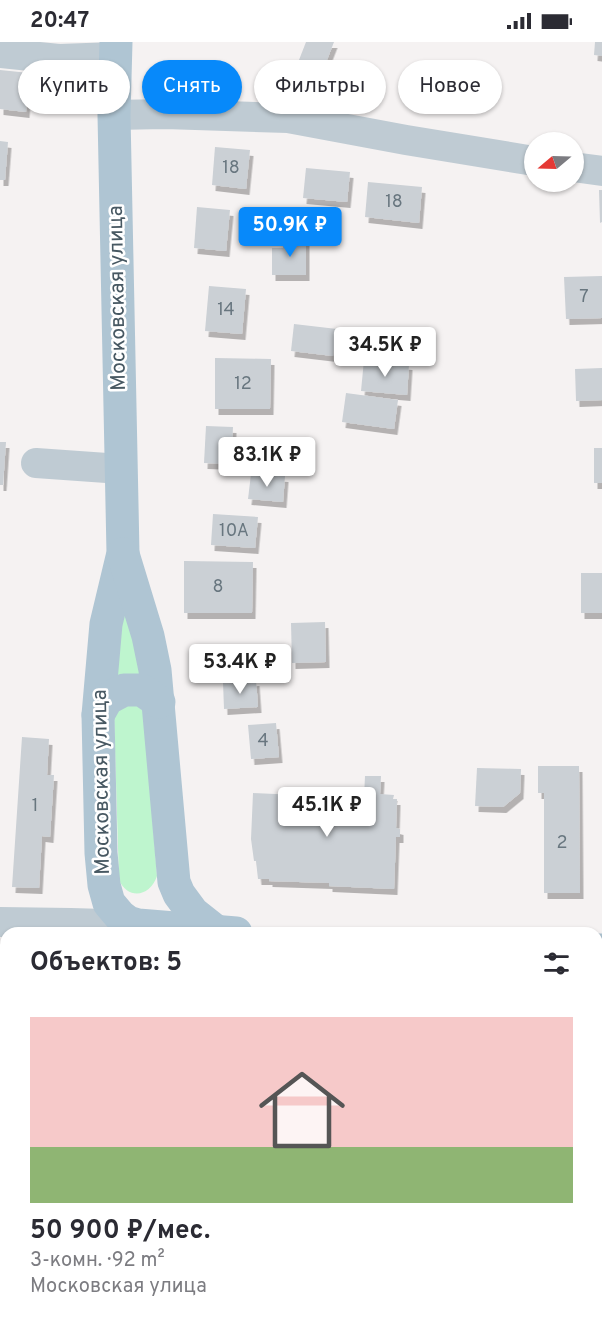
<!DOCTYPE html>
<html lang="ru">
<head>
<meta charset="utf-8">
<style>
  :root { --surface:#fff; --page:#f2f2f3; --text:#2b2b33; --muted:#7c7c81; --line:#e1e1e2; --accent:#0789fa }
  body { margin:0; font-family:Overpass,sans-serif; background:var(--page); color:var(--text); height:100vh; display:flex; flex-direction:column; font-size:22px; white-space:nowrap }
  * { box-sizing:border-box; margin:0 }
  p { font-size:20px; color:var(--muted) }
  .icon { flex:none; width:33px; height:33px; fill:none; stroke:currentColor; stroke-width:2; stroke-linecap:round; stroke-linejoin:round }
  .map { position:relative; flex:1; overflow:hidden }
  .side { position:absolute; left:0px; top:885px; width:603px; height:402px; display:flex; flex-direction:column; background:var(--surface); border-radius:18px 18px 0 0; box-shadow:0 2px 4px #0004 }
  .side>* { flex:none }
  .guide { position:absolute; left:18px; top:18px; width:567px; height:54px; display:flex; gap:12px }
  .needle { width:39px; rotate:251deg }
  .buttons { position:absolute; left:524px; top:90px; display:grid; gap:12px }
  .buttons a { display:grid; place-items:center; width:60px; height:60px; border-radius:50%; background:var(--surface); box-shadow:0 2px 4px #0004; font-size:30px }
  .price { position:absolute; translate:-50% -51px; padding:0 14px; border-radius:6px; background:#fff; color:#222; font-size:20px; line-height:39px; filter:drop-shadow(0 2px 3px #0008) }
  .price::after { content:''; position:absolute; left:50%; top:36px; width:18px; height:14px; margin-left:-9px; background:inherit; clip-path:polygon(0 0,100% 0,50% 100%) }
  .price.current { background:var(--accent); color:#fff }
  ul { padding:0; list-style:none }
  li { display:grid; align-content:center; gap:12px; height:318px; padding:0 30px }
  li+li { border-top:2px solid var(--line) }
  li span { display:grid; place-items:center; height:186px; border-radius:0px; color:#555 }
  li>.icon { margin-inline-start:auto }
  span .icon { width:108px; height:108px; fill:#fffc; stroke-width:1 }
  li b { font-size:26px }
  h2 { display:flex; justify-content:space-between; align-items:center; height:72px; padding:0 30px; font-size:26px }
  .pill { padding:0 21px; border-radius:27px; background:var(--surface); box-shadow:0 2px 4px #0004; font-size:21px; line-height:54px }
  .pill.current { background:var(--accent); color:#fff }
  .status { display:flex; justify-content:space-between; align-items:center; height:42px; padding:0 30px; background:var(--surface); direction:ltr }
  .status svg { height:16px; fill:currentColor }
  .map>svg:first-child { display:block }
  .green { fill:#bef5ce }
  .building { fill:#cbd0d5; filter:url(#shadow) }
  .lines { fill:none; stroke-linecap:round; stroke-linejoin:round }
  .minor { stroke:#bfcbd3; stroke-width:30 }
  .major { stroke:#afc5d3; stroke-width:33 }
  .rail { stroke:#b4b8bd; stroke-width:4.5 }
  .labels { text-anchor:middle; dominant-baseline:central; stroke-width:5; stroke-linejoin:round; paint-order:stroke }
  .number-label { font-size:18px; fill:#68767f }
  .street-label { font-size:21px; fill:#475862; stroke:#fff }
</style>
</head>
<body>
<div class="status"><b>20:47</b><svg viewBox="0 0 49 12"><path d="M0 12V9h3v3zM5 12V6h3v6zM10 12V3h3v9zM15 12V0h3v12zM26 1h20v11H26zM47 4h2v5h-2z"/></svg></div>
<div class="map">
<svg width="602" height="1287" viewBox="0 0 602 1287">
  <defs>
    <filter id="shadow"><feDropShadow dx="3.5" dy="6" stdDeviation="0" flood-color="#0004"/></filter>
  </defs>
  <rect width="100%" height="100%" fill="#f5f2f2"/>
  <g class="green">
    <path d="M124,566L146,638L116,635Z"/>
    <path d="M133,660L144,670L157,834C150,855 128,858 119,838L114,673L116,668Z"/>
    <path d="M6,1255V1281H58L59,1287H1L0,1256Z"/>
  </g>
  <g class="building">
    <path d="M306,0H334L314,51L290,41Z"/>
    <path d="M595,0H602V14L594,13Z"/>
    <path d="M0,28L29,31L26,70L0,67Z"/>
    <path d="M0,99L8,100L5,138H0Z"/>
    <path d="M215,105L250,108L246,147L212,143Z"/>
    <path d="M306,126L350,130L347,160L303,156Z"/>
    <path d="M368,140L422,145L419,181L365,175Z"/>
    <path d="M599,148H602V180L600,181Z"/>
    <path d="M197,165L230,168L226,209L194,206Z"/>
    <path d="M284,196H306V233H272V206H283Z"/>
    <path d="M602,234V276L566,277L564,235Z"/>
    <path d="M209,244L246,247L242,292L205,289Z"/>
    <path d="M294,282L337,287L333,314L291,309Z"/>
    <path d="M215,316L271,317L270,367H215Z"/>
    <path d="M364,318L409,322L407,353L361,349Z"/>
    <path d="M602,326V358L576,359L575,327Z"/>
    <path d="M346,351L398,358L394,387L342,380Z"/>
    <path d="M206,384L233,385L231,422L204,421Z"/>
    <path d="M0,400H6L3,443H0Z"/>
    <rect x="594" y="406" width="8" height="35"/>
    <path d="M251,432L285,434L283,460L248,457Z"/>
    <path d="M213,472L258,475L255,506L211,503Z"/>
    <path d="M184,519L253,520L252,571H184Z"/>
    <rect x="581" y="531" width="21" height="40"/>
    <path d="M325,580L326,620L292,621L291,581Z"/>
    <path d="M256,638L258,665L224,667L223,640Z"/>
    <path d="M276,681L279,715L251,717L248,683Z"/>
    <path d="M22,695L49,697L47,733H54L50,795L42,794L39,846L12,845Z"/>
    <path d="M538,724H579L580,851H544V751H538Z"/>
    <path d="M477,726L521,727L520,751L503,765L475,764Z"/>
    <path d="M365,734H381L380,752L394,753L393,757H397L396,786L400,787V795H396L394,847L329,844V841L269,839V837H258L256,819H254L251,797L253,751L298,753V757L325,758V754L364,755Z"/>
    <rect x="0" y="906" width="6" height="33"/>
    <path d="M6,1201V1217L0,1218V1202Z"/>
  </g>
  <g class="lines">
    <g class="minor">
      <path d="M0,11L59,17L115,15"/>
      <path d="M114,73L165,72L288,76L406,98L534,119"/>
      <path d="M573,125L602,129"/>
      <path d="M36,421L121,427"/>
      <path d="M0,880L71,881L138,883"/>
      <path d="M597,1214L602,1213"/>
      <path d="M575,1287L588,1281"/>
    </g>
    <g class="major">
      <path d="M116,0L114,73L123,511L106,582L98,673L101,811L104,843L109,861L120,874L128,880L138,883L236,891"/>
      <path d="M123,512L148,594L155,628L174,840L179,852L193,871L217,890"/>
      <path d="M98,673L107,657L124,648H142L159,660"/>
      <path d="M597,908H602"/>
    </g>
    <g class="rail">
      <path d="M597,1025H602"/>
      <path d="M597,1050H602"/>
      <path d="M0,1077H6"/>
      <path d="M597,1108H602"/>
      <path d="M0,1111L6,1110"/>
    </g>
  </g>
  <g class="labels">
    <g class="number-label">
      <text x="231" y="126">18</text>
      <text x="394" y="160">18</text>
      <text x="584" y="255">7</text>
      <text x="226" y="268">14</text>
      <text x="243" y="342">12</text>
      <text x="234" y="489">10А</text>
      <text x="218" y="545">8</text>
      <text x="263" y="699">4</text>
      <text x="35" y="764">1</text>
      <text x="562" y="801">2</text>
    </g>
    <g class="street-label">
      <text transform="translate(118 256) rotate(-91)">Московская улица</text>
      <text transform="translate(102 740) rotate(-91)">Московская улица</text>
    </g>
  </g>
</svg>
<div class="buttons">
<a><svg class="needle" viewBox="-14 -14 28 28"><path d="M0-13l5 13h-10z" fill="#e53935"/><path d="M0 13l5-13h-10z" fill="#7c7c81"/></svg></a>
</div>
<b class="price current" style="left:290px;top:216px">50.9K ₽</b>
<b class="price" style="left:385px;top:336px">34.5K ₽</b>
<b class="price" style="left:267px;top:446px">83.1K ₽</b>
<b class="price" style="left:240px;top:653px">53.4K ₽</b>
<b class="price" style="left:327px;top:796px">45.1K ₽</b>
<div class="guide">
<a class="pill">Купить</a>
<a class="pill current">Снять</a>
<a class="pill">Фильтры</a>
<a class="pill">Новое</a>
</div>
<section class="side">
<h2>Объектов: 5<svg class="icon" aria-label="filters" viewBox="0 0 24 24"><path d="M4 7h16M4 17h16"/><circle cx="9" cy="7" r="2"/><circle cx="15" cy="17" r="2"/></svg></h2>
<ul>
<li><span style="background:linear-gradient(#f6c9c9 70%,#8fb573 0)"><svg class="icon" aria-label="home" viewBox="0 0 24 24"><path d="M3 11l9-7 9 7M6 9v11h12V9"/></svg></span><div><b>50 900 ₽/мес.</b><p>3-комн. · 92 m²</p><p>Московская улица</p></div></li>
</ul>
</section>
</div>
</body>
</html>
